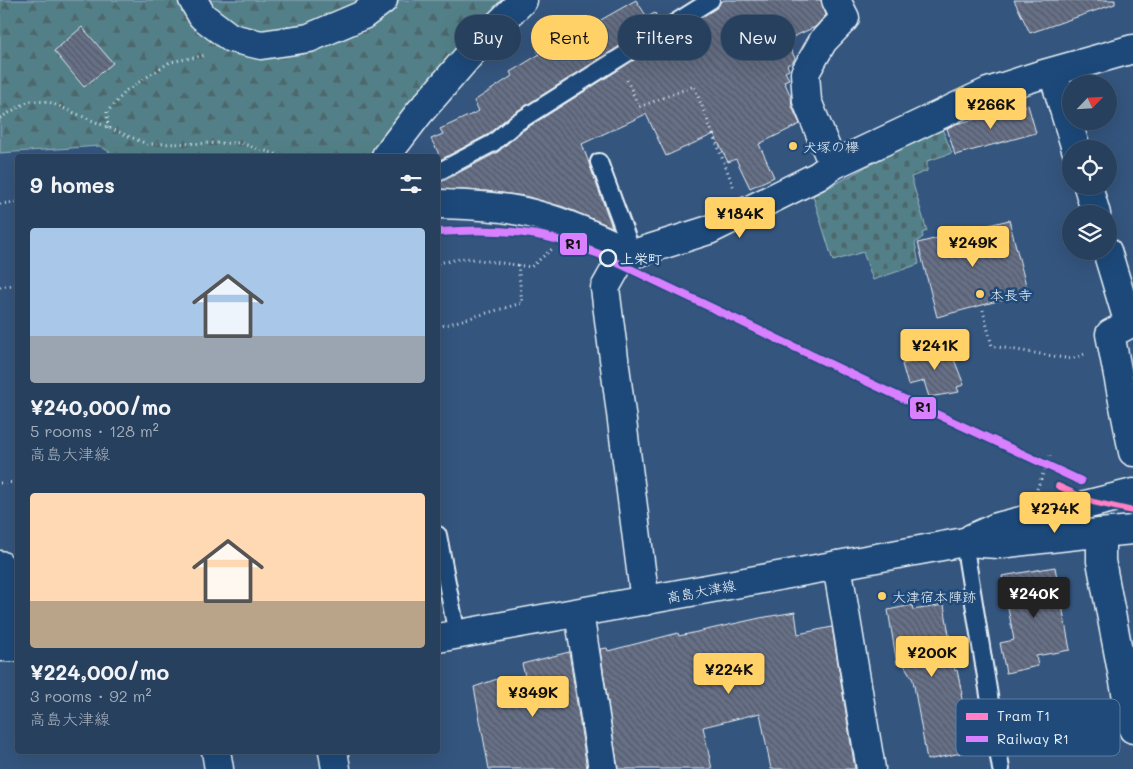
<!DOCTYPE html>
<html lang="en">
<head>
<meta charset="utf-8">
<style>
  :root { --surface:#27405e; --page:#334b67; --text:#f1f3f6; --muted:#a4afbc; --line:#435973; --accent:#ffd166 }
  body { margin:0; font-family:Mali,"Klee One",sans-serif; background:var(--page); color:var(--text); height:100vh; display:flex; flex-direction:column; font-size:19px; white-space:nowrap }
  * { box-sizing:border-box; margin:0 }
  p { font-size:16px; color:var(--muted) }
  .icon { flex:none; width:28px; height:28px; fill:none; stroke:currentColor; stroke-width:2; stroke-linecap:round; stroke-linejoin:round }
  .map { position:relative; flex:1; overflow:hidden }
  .details { position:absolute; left:15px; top:154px; width:425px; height:600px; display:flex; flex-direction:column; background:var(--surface); border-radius:5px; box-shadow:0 5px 20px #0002,0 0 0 1px var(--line) }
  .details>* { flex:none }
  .hud { position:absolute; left:455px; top:15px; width:475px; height:45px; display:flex; gap:10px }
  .needle { width:32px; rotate:65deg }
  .controls { position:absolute; left:1062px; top:75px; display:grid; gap:10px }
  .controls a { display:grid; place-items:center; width:55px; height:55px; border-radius:50%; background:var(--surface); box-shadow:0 5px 20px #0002,0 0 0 1px var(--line); font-size:25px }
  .price { position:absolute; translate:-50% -42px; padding:0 11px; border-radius:5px; background:var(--accent); color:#111; font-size:16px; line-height:32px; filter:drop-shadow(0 1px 2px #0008) }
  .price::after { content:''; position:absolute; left:50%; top:30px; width:15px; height:11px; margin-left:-8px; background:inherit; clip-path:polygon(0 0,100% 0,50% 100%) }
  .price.current { background:#222; color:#fff }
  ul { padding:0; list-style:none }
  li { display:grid; align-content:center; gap:10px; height:265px; padding:0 15px }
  li span { display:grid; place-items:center; height:155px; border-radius:5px; color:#555 }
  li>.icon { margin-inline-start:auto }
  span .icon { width:90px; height:90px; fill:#fffc; stroke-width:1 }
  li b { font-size:21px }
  h2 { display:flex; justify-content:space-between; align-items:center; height:60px; padding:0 15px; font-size:21px }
  .pill { padding:0 18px; border-radius:22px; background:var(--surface); box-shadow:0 5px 20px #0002,0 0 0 1px var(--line); font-size:18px; line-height:45px }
  .pill.current { background:var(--accent); color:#111 }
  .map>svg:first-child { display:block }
  .forest { fill:url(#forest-firs); stroke:#9db8c0 }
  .cemetery { fill:url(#cemetery-stones); stroke:#9db8c0 }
  .building { fill:url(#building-back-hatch); stroke:#e8f1f8 }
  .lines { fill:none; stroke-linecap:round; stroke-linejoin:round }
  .service-casing { stroke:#e8f1f8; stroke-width:20 }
  .minor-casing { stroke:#e8f1f8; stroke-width:31 }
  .secondary-casing { stroke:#e8f1f8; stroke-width:31 }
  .path { stroke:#e8f1f8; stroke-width:3; stroke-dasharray:1 4; stroke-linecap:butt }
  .service { stroke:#1f4a7a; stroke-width:16 }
  .minor { stroke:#1f4a7a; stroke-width:28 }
  .secondary { stroke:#1f4a7a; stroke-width:28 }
  .rail-1-casing { stroke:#1f4a7a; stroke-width:11 }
  .rail-1 { stroke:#d880ff; stroke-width:8 }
  .tram-1-casing { stroke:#1f4a7a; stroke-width:10 }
  .tram-1 { stroke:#ff80c5; stroke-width:6 }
  .poi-dot { fill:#ffd166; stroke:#1f4a7a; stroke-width:2 }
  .stop-dot { fill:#1f4a7a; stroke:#e8f1f8; stroke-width:2.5 }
  .labels { text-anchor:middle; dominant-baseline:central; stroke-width:5; stroke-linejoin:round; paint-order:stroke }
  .poi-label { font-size:14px; fill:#e8f1f8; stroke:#1f4a7a; text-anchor:start }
  .stop-label { font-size:14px; font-weight:bold; fill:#e8f1f8; stroke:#1f4a7a; text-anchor:start }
  .street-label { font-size:14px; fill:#e8f1f8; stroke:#1f4a7a }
  .key { fill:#1f4a7a; stroke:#5b7ca0; stroke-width:1 }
  .key-label { font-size:14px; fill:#e8f1f8 }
  .line-badge { stroke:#1f4a7a; stroke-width:2 }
  .pale-badge-label { font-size:14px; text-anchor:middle; font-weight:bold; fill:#111 }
</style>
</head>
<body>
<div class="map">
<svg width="1133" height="769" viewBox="0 0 1133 769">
  <defs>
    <pattern id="forest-firs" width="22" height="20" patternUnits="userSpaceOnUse" patternTransform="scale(1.25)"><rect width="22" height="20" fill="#528088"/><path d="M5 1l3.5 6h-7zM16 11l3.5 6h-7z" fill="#4d676c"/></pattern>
    <pattern id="cemetery-stones" width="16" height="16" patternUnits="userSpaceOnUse" patternTransform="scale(1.25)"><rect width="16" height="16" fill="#528088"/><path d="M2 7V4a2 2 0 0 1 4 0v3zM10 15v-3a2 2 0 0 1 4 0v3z" fill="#4d676c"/></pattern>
    <pattern id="building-back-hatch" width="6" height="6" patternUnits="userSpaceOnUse" patternTransform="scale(1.25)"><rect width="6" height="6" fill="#666f87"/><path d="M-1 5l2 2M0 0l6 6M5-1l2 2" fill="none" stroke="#545a65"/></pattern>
  </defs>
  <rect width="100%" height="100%" fill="#34557e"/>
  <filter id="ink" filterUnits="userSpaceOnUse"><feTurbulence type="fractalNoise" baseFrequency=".02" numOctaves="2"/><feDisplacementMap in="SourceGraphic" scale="10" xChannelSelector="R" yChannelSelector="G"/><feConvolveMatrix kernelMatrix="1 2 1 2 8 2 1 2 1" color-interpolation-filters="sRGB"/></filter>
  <g filter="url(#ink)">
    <path class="forest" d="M0,0H501L458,45L368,156H116L100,146L0,153Z"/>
    <path class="cemetery" d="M941,126L952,153L927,161V171L911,177L927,231L922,233L923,237L915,243L919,264L873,280L863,252L833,261L813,196Z"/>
    <g class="building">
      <path d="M636,0L647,17L655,13L659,21L511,115L487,135L438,161V152L431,139L443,134L440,129L479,111L474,101L512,76L510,72L540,54L537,51L572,28L576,34Z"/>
      <path d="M724,0H821L826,15L815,27L786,40L795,58L793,62L787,65L789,70L785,72L789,79L784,81L791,97L792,107L800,124L759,144L774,177L750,188L736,159L728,162L714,134L666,156L646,114L582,144L612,227L564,207L525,196L487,191L438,189V182L443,181L498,152L522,131L716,8L720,2Z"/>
      <path d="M1014,0H1115V4L1030,33Z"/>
      <path d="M82,27L113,63L84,87L54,51Z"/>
      <path d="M1028,105L1036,133L955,155L947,128L956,124Z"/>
      <path d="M1009,220L1028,293L937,317L918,243Z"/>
      <path d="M948,344L964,385L957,387L959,392L929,397L924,381L908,385L902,364L920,360L917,351Z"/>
      <path d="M1055,567L1070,650L1036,656L1038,666L1006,673L1000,643L1014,640L1002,576Z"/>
      <path d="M912,605L913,610L944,605L955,671L957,670L962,694H961L971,751L927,760L913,680L903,663L897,664L888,610Z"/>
      <path d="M795,612L798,634L832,627L855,769H771L760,713L703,727L712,769H618L600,649L607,648L608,651L678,633L679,636L760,618Z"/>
      <path d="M569,652L587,769H489L474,687L500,678L525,676L522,664Z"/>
    </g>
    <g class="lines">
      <g class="service-casing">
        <g id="service">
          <path d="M599,162L633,254"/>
          <path d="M438,172L493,143L516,123L711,0"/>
          <path d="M438,535L457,635"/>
          <path d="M964,542L1001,769"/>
        </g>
      </g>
      <g class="minor-casing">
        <g id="minor">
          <path d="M193,0L202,16L231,38L261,45L309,38L363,15L383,0"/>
          <path d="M1053,73L1076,149"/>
          <path d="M386,156L419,113L478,45L523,0"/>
          <path d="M833,165L807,101L805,73L823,41L845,18L836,0"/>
          <path d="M1088,186L1096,214"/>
          <path d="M438,204C469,205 502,206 533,214C568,223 601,239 633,254"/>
          <path d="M1107,251L1129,324L1110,334L1133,452"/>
          <path d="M1101,533V561L1133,729"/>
          <path d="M0,565L9,647"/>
          <path d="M837,565L871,769"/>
          <path d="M645,601L605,288L619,263L633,254L709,230L818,176L833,165L988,92L1037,76L1133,49"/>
          <path d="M579,613L603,769"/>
          <path d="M216,751L219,769"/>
          <path d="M333,751L336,769"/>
        </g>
      </g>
      <g class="secondary-casing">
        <g id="secondary">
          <path d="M972,538L997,527L1133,493"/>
          <path d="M438,638L964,542L999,544L1077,535L1133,530"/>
          <path d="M0,647H18"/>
        </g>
      </g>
      <g class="path">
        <path d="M627,80L639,107L694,86L734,188"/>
        <path d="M0,118L29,101L49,102L147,144L240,143L282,156"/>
        <path d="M108,128L107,112L127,90L170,62L207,55"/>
        <path d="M0,204L18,202"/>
        <path d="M438,263L465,258L531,267L552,249"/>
        <path d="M0,287L18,284"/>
        <path d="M983,310L992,346L1071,359L1085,354"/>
        <path d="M438,327L522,303L518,264"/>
        <path d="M0,483L18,482"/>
        <path d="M1037,489L1050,456"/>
      </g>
      <use href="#service" class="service"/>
      <use href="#minor" class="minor"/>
      <use href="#secondary" class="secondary"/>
      <g class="rail-1-casing">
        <path id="rail-1" d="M438,232C478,229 523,229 562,241C574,244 587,250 599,254L874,385L1081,481"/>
      </g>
      <use href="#rail-1" class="rail-1"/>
      <g class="tram-1-casing">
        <path id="tram-1" d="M1058,486L1093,502L1133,511"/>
      </g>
      <use href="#tram-1" class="tram-1"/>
    </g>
  </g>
  <g class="poi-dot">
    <circle cx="793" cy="146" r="5"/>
    <circle cx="980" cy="294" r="5"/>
    <circle cx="882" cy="596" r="5"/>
  </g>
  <circle class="stop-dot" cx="608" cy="258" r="8"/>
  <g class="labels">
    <g class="poi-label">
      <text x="803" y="146">犬塚の欅</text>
      <text x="990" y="294">本長寺</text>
      <text x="892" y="596">大津宿本陣跡</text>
    </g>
    <g class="stop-label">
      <text x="620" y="258">上栄町</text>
    </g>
    <g class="street-label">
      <text transform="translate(701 591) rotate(-11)">高島大津線</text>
    </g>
  </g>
  <rect x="956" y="699" width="164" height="57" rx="8" class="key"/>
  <rect x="966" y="713" width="22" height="7" fill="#ff80c5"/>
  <rect x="966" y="736" width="22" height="6" fill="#d880ff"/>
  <g class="key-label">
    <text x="997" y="721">Tram T1</text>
    <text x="997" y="744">Railway R1</text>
  </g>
  <g class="line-badge">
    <rect x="559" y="232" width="29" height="24" rx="5" fill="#d880ff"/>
    <rect x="909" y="396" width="28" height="24" rx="5" fill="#d880ff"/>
  </g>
  <g class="pale-badge-label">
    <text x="573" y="249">R1</text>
    <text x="923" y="412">R1</text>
  </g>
</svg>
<div class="controls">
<a><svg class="needle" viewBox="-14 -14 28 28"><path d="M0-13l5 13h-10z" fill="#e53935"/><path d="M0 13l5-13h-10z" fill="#a4afbc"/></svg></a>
<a><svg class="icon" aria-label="locate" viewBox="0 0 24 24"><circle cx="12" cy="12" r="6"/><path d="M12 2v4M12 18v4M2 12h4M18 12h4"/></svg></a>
<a><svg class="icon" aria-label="layers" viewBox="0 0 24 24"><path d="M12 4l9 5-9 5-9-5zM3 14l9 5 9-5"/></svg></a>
</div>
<b class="price" style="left:991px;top:130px">¥266K</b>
<b class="price" style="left:740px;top:239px">¥184K</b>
<b class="price" style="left:973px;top:268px">¥249K</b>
<b class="price" style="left:935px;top:371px">¥241K</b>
<b class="price" style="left:1055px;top:534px">¥274K</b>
<b class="price current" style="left:1034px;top:619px">¥240K</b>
<b class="price" style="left:932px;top:678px">¥200K</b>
<b class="price" style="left:729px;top:695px">¥224K</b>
<b class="price" style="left:533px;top:718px">¥349K</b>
<div class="hud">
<a class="pill">Buy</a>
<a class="pill current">Rent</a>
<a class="pill">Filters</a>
<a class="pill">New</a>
</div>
<section class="details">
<h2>9 homes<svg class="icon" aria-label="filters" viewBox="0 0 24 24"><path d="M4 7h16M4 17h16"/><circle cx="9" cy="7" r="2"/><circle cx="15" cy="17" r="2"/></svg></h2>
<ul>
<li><span style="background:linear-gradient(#a9c7e8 70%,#9aa5b1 0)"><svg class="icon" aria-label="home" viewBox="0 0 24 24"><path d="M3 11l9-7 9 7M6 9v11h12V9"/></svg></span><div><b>¥240,000/mo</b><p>5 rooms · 128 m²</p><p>高島大津線</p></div></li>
<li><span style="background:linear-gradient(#ffd9b3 70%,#b9a48a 0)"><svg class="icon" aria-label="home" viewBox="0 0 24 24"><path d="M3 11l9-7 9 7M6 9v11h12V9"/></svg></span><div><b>¥224,000/mo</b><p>3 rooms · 92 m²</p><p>高島大津線</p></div></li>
</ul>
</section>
</div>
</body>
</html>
